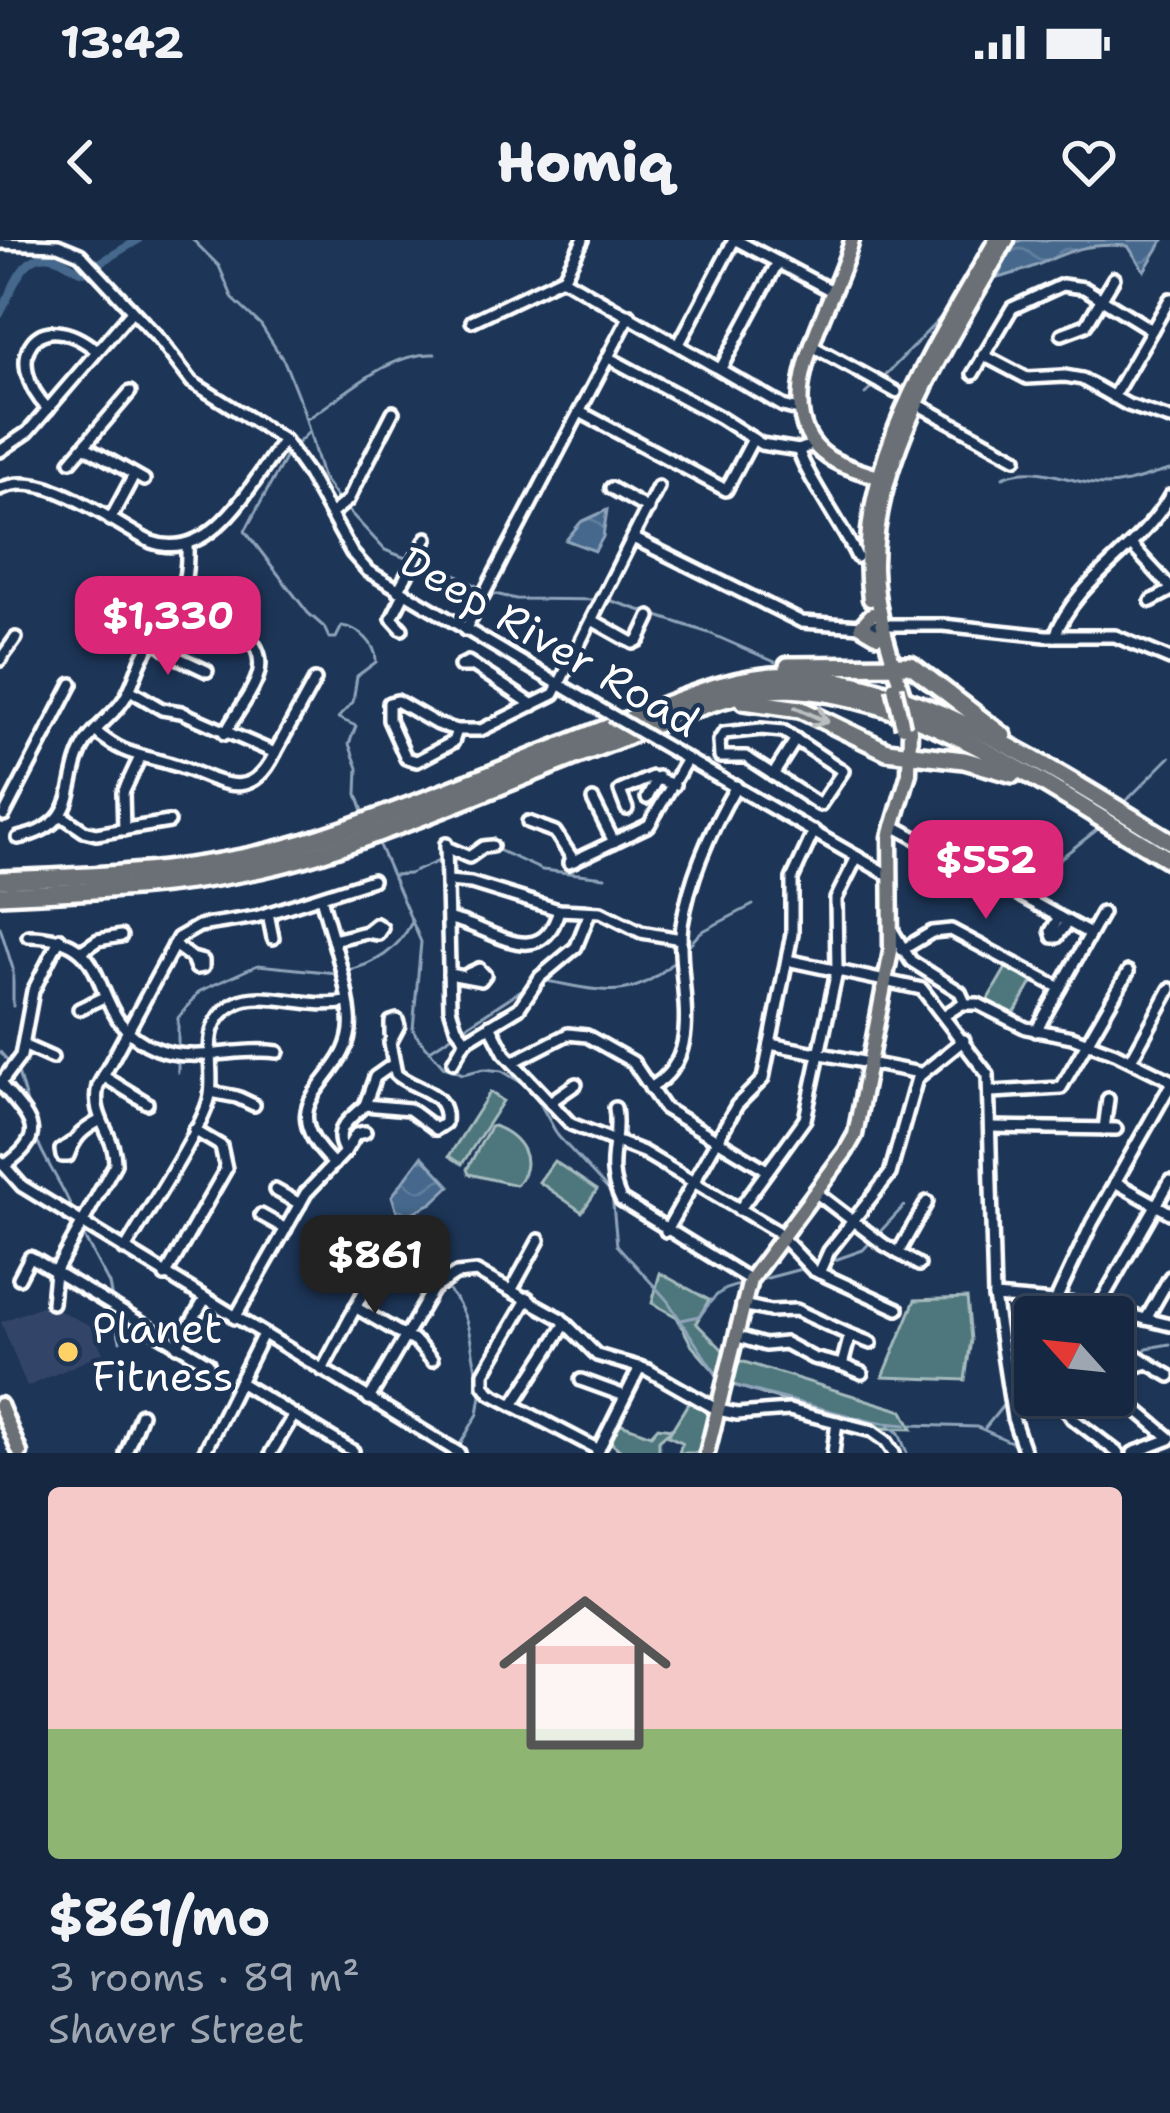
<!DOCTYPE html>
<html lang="en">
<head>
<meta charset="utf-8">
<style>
  :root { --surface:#162841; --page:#23344c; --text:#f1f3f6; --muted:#9ea6b1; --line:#35445a; --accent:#db2777 }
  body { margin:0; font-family:"Shantell Sans",sans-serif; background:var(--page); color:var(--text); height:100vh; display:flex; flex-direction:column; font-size:45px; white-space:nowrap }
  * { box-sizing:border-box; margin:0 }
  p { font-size:39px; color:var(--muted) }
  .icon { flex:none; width:66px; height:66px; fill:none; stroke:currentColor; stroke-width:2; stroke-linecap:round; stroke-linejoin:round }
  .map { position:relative; height:1213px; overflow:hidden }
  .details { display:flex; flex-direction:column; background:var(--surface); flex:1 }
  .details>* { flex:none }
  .needle { width:78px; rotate:297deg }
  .fabs { position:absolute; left:1014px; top:1056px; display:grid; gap:24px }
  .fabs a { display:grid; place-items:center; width:120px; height:120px; border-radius:12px; background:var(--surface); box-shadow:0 3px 9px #0004,0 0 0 3px var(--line); font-size:60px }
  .price { position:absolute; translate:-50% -102px; padding:0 27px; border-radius:24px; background:var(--accent); color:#fff; font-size:39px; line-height:78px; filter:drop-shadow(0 3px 6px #0008) }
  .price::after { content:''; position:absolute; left:50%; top:72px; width:36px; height:27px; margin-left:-18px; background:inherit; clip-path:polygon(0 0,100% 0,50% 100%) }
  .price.active { background:#222; color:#fff }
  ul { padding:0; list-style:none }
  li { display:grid; align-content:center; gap:24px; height:636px; padding:0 48px }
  li span { display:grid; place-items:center; height:372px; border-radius:12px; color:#555 }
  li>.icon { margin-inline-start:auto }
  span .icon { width:216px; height:216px; fill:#fffc; stroke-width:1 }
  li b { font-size:51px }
  .status { display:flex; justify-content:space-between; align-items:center; height:84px; padding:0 60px; background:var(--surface); direction:ltr }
  .status svg { height:33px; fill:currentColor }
  header { display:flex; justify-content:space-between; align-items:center; height:156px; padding:0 48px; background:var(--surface); font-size:54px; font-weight:800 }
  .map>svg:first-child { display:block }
  .built { fill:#324467 }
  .green { fill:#4e777c; stroke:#a6bbbe; stroke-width:3 }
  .forest { fill:url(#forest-firs); stroke:#a6bbbe; stroke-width:3 }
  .water { fill:url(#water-waves); stroke:#8fa4ba; stroke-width:3 }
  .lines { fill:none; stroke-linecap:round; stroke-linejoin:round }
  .stream { stroke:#8fa4ba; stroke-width:3 }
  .river { stroke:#45678c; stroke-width:8 }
  .minor-casing { stroke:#fff; stroke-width:18 }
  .major-casing { stroke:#fff; stroke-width:21 }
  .highway-casing { stroke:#fff; stroke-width:24 }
  .minor { stroke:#1d3557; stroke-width:9 }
  .major { stroke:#6a7074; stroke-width:12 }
  .highway { stroke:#6a7074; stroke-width:15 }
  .minor-bridge-casing { stroke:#fff; stroke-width:18; stroke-linecap:butt }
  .major-bridge-casing { stroke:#fff; stroke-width:21; stroke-linecap:butt }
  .minor-bridge { stroke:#1d3557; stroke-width:9 }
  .major-bridge { stroke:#6a7074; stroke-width:12 }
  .oneway { stroke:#bcbfc0 }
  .poi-dot { fill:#ffd166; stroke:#1d3557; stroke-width:4.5 }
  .labels { text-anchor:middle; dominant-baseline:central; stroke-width:9; stroke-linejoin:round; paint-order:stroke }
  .street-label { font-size:42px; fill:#fff; stroke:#1d3557 }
  .poi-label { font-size:42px; fill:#fff; stroke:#1d3557; text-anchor:start }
</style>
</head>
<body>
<div class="status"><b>13:42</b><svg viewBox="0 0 49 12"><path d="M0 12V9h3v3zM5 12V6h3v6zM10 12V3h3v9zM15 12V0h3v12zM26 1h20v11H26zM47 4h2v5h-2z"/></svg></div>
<header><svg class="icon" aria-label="back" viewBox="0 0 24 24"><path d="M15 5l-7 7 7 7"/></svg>Homiq<svg class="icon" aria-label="heart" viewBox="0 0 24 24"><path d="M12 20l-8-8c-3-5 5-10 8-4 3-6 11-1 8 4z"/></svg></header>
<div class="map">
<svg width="1170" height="1213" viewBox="0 0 1170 1213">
  <defs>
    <pattern id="forest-firs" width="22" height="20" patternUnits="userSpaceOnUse" patternTransform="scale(3)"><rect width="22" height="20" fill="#4e777c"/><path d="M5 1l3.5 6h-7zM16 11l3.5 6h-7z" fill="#4d5f62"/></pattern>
    <pattern id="water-waves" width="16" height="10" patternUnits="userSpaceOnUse" patternTransform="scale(3)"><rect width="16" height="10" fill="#45678c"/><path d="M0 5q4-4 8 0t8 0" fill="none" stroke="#617e9d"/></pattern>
  </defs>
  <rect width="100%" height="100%" fill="#1d3557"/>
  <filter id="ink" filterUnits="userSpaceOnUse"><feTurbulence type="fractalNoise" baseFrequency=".00833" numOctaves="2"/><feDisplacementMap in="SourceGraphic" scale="24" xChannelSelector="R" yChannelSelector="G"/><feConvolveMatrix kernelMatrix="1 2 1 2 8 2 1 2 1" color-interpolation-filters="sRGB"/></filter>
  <g filter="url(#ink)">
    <path class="built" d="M46,1064L91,1086L103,1113L27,1147L1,1082Z"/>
    <g class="green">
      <path d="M1010,721L1036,736L1011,779L985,764Z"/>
      <path d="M490,852L503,861L462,924L449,916Z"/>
      <path d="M494,886C520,896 538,921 516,945L469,934L467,929L490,887Z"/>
      <path d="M554,921L597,950L582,972L539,942Z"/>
      <path d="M660,1033L709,1060L696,1083L731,1118L903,1171L912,1189L871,1188L724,1142L692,1106L677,1077L652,1063Z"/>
      <path d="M967,1058L971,1100L965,1140L883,1137L915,1060Z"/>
      <path d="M690,1160L714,1172L704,1213H679L682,1202L668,1196Z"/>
    </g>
    <path class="forest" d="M616,1182L651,1195L658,1187L672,1189L659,1200V1213H623L608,1200Z"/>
    <g class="water">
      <path d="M1022,0H1163L1144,31L1128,6C1065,0 1052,27 997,38L1015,2Z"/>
      <path d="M607,270L603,297L595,311L566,300L581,282Z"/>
      <path d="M422,916L450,946L432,963L399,979L392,956Z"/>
    </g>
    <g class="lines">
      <g class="stream">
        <path d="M193,0L219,26L233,59L261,85L285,123L303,169L322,237L341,264"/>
        <path d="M882,139L947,71"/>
        <path d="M865,154L877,143"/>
        <path d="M307,179C346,155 387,112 435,114"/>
        <path d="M308,193L289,211L245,291L308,373L324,387L329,398H336L342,386C359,388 377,404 376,422L357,436L353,462L338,478L356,486L349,504L358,528L357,554L363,571"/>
        <path d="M1003,237C1039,222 1069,244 1105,245C1128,245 1148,235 1170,230"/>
        <path d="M345,267L385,310L411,320"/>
        <path d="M419,323L449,330L482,349"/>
        <path d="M491,353L516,359L609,360L709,393L775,422"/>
        <path d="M1126,561L1170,517"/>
        <path d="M378,603L421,702L413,789L416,795L444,827L463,834L484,829L502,831L532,849L558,896L612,954L617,1005L667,1060L720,1140"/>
        <path d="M496,609L542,630L605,637"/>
        <path d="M393,635L409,634L441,620"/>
        <path d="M1034,649L1053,624L1098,589"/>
        <path d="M0,687L13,729V766"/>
        <path d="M686,708L701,692L753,665"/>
        <path d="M345,731C376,724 397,711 412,682"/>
        <path d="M541,740C600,750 634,766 680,715"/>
        <path d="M430,810L532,743"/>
        <path d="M0,812L10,823"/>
        <path d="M17,829L30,874"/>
        <path d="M178,832V778L200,751L258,725L336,733"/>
        <path d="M35,895C45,923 62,943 73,971"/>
        <path d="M399,980C397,1031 431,1026 453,1056C473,1081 470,1112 479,1140"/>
        <path d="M81,991L109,1044L113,1064"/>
        <path d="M826,1023L863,1010L904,966"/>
        <path d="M756,1041L805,1028"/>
        <path d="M114,1073L120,1101"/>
        <path d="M681,1080L700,1076C712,1059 719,1048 741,1045"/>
        <path d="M1141,1114L1147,1108L1170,1104"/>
        <path d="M1113,1129L1132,1119"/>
        <path d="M728,1144L873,1182L906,1185"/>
        <path d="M1016,1160L1026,1159"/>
        <path d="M888,1185L899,1193L907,1213"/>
        <path d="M912,1185L977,1187L1018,1205"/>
        <path d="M985,1188L1005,1163"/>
        <path d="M459,1206L478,1174L482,1149"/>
      </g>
      <path class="river" d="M0,74C12,52 23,5 58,19C68,23 73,29 84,32L138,0"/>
      <g class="minor-casing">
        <g id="minor">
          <path d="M736,0L834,52"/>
          <path d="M0,3L58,5L80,14L159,99L192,142L284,200L308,234L352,313L368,331L611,475"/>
          <path d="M563,39L583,0"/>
          <path d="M472,81L562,38L783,166L798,170"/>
          <path d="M1062,94L1086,85L1114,38"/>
          <path d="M679,104L734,0"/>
          <path d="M814,107L896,152"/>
          <path d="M983,115L1027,138L1065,136L1082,139L1128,165L1170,179"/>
          <path d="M609,118L719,177L761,204L799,210L814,204"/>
          <path d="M721,128L778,22"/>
          <path d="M973,134L1012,68L1062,45L1084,48L1152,90"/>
          <path d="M1113,157L1170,59"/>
          <path d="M919,165L1016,218"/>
          <path d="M48,169C0,119 37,61 97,111"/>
          <path d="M580,172L726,250L753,199"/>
          <path d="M84,206L144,240"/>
          <path d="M799,210C800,226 847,293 857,317"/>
          <path d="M0,211L28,192L132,71"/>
          <path d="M71,221L130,152"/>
          <path d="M611,248L648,269"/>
          <path d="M0,249C45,227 110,282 151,302C213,324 252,241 284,200"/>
          <path d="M331,274L348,260L393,172"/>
          <path d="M110,280L134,235"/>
          <path d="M633,298L802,382L861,386"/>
          <path d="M1132,306L1170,347"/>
          <path d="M398,351L427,298"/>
          <path d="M181,360C213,376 278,394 255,443C247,461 234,476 225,494"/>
          <path d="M1151,361L1170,351"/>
          <path d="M592,380L633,403L639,400L650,377"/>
          <path d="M875,385H943L1046,396H1115L1170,419"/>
          <path d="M402,389L392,378L404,354"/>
          <path d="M465,390L630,75"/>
          <path d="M1055,396C1077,338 1139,311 1170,256"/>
          <path d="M155,400L179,418L207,431"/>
          <path d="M0,420L16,398"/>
          <path d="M470,426H460L468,422L533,465"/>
          <path d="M130,450L162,469L181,472L275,513L315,440"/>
          <path d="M397,461L437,484L457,490L453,502L417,521L406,518L389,480V463Z"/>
          <path d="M761,489L783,491L843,531L820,565L746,517H720L719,501L724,493Z"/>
          <path d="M457,490H481L554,454L658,247"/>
          <path d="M95,491C123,515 137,514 171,524C213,535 248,570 275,513"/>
          <path d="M652,499L890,636"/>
          <path d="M773,535L796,499"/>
          <path d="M647,558L658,537"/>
          <path d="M593,560L614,602"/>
          <path d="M627,569L620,551L652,537L674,545"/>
          <path d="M4,575L72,444"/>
          <path d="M61,575L84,591L96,594L169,582"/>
          <path d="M528,582L555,592L574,621"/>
          <path d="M892,585L1090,694"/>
          <path d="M124,590L123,553L140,517"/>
          <path d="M18,598C87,583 60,539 88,499C97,487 110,477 120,465C132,451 135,432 144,415C168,372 189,360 187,306"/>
          <path d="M446,604L450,768L456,787L466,800"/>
          <path d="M446,607L469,617L483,607L492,606"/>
          <path d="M569,623L649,585L687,519"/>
          <path d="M448,641L471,643L559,670L601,672L641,692L681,699"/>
          <path d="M321,657C331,695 346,736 350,776C357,844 261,854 334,924"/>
          <path d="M268,673L273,698"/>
          <path d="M1059,677L1051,691L1053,697H1057L1068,682"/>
          <path d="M449,679C487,684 541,736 559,670"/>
          <path d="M892,690L911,721L960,752L965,763"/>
          <path d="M28,696C125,696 79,779 157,809C196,824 238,806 278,812"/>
          <path d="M333,700L366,692L378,694L382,688L376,684L366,692"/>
          <path d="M174,705L192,718L203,721V727L196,728L192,718"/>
          <path d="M83,710L98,700L121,696"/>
          <path d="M902,710L932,692L951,690L1060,748"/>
          <path d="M787,720L922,749L988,835L994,1057L1013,1178L1025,1213"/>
          <path d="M449,734L481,740L485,735L479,729L468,734"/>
          <path d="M79,769L104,757"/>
          <path d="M945,775L962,764H978L1026,788L1072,797L1115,813L1170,840"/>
          <path d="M490,785L505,814L571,884L643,912L776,991L813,1030L898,1069"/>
          <path d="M1036,791L1102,673"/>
          <path d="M770,804L920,833"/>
          <path d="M25,806L52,818"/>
          <path d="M1131,820L1170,749"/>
          <path d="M453,822L465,801L519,768L540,737L576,707L590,672"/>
          <path d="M513,822L568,794L587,796L633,822L664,868L767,930"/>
          <path d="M103,836L147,863"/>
          <path d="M0,843C30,880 51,893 4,926"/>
          <path d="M0,844L21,816L33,751L60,698"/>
          <path d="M650,848C710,815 674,739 682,685C690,635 711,589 736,546"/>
          <path d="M211,852L237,857L254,865"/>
          <path d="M992,852L1061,848L1128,732"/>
          <path d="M550,862L576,844"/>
          <path d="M365,865L375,837L392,825"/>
          <path d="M615,868C621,903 603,924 621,960L750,1040"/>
          <path d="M991,887L1116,889"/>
          <path d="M1104,889L1108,859"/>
          <path d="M71,903L61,910L62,916H68C75,897 81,891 99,881"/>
          <path d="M345,912C331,890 349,880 365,865L409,869L436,889L445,883C449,850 415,851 396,834L390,803L399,786L397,780L391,782V794"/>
          <path d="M0,921L22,946L459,1213"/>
          <path d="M1115,942L1170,973"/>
          <path d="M275,950L300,964"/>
          <path d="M815,952L883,1004L919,1025"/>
          <path d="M739,970L805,879L837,731L836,659L857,617"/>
          <path d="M261,975L286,989"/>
          <path d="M666,991L737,865L763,839L792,694V639L814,591"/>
          <path d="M125,1010C143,978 206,884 210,855C215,821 197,784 236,763C262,749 311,770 346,762"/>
          <path d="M898,1013L927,962"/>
          <path d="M819,1033L829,1011L890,934L917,838L964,800"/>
          <path d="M165,1036L226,929L221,906L194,890"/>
          <path d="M19,1038L30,1017L34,1019L208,1123"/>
          <path d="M512,1049L539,1000"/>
          <path d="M994,1057L1090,1065L1170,1085"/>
          <path d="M528,1058L484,1133V1145L490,1153L599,1210"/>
          <path d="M1055,1062L1092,983L1170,846"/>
          <path d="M52,1063L55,1032L115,924C116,894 90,878 98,846L178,698L199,686L256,677L372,640"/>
          <path d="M355,1067L417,1103L432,1120"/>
          <path d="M1098,1067L1170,941"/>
          <path d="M235,1078L306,953L345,912L356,894L365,892"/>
          <path d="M1146,1079L1170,1037"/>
          <path d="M850,1095L871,1103"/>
          <path d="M735,1096L765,1105L785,1103L813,1118L842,1125L850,1095L796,1070L770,1071L742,1065"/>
          <path d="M177,1106L205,1059"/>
          <path d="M1113,1116L1131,1112L1148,1123"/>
          <path d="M842,1125L862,1133"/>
          <path d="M322,1130L390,1003"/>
          <path d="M1170,1136L1148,1123L1113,1134L1126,1161L1170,1198"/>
          <path d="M581,1140L625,1156"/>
          <path d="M239,1142L353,1211"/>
          <path d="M1009,1151L1035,1144"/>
          <path d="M1057,1156L1072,1178L1118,1213"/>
          <path d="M369,1159L433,1049L456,1034L477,1032L560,1078L597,1115L648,1130L718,1170L737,1174L789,1170L872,1191L886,1201L894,1213"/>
          <path d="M513,1165L566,1083"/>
          <path d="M1012,1167L1059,1155"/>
          <path d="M126,1213L141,1174"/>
          <path d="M204,1213L263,1094"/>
          <path d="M271,1213L293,1176"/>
          <path d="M597,1213L640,1127"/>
          <path d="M833,1213L837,1182"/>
          <path d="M1133,1213L1170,1199"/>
        </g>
      </g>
      <g class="major-casing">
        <g id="major">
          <path d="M852,0C837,60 760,171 828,217C843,227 863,232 881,238"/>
          <path d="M870,359C851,229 934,108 996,0"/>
          <path d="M872,374L861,386L878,396"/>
          <path d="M903,455C891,414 876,373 875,329C873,216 952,96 1007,0"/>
          <path d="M0,1165L20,1213"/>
          <path d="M707,1213L750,1040L846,911L855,895L891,711L890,597L909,533L910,489"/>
        </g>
      </g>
      <g class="highway-casing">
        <g id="highway">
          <path d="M788,426L911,425L1003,496"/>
          <path d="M744,461L800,469L887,511L964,520L1013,534"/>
          <path d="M0,640C110,636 217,632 322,597C419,565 514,524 610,487C671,464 734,431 801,436C927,445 1064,537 1170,601"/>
          <path d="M0,655C110,650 217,646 323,612C420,580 515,539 611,502C672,479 736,444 802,450C935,462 1058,555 1170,620"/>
        </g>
      </g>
      <use href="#minor" class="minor"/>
      <use href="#major" class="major"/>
      <use href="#highway" class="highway"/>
      <g class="minor-bridge-casing">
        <path id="minor-bridge" d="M611,475L652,499"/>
      </g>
      <g class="major-bridge-casing">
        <path id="major-bridge" d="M894,447L903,487"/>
      </g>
      <use href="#minor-bridge" class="minor-bridge"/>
      <use href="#major-bridge" class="major-bridge"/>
    </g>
    <defs><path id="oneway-shaft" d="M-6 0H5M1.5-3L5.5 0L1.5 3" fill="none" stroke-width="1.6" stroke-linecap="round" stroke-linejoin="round" transform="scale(3)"/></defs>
    <use class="oneway" href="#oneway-shaft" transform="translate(812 475) rotate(24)"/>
  </g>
  <circle class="poi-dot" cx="68" cy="1112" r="12"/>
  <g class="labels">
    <g class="street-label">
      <text transform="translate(550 401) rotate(30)">Deep River Road</text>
    </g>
    <g class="poi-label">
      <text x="92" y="1088">Planet<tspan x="92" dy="48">Fitness</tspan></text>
    </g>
  </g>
</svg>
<div class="fabs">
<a><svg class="needle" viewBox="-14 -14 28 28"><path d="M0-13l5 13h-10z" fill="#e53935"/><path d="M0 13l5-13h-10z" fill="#9ea6b1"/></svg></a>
</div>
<b class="price" style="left:168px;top:438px">$1,330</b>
<b class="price" style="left:986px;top:682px">$552</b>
<b class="price active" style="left:375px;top:1077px">$861</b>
</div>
<section class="details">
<ul>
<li><span style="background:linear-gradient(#f6c9c9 65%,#8fb573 0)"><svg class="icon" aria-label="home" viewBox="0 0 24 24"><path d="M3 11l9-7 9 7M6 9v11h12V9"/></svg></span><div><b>$861/mo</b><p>3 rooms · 89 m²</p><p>Shaver Street</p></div></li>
</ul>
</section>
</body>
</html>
